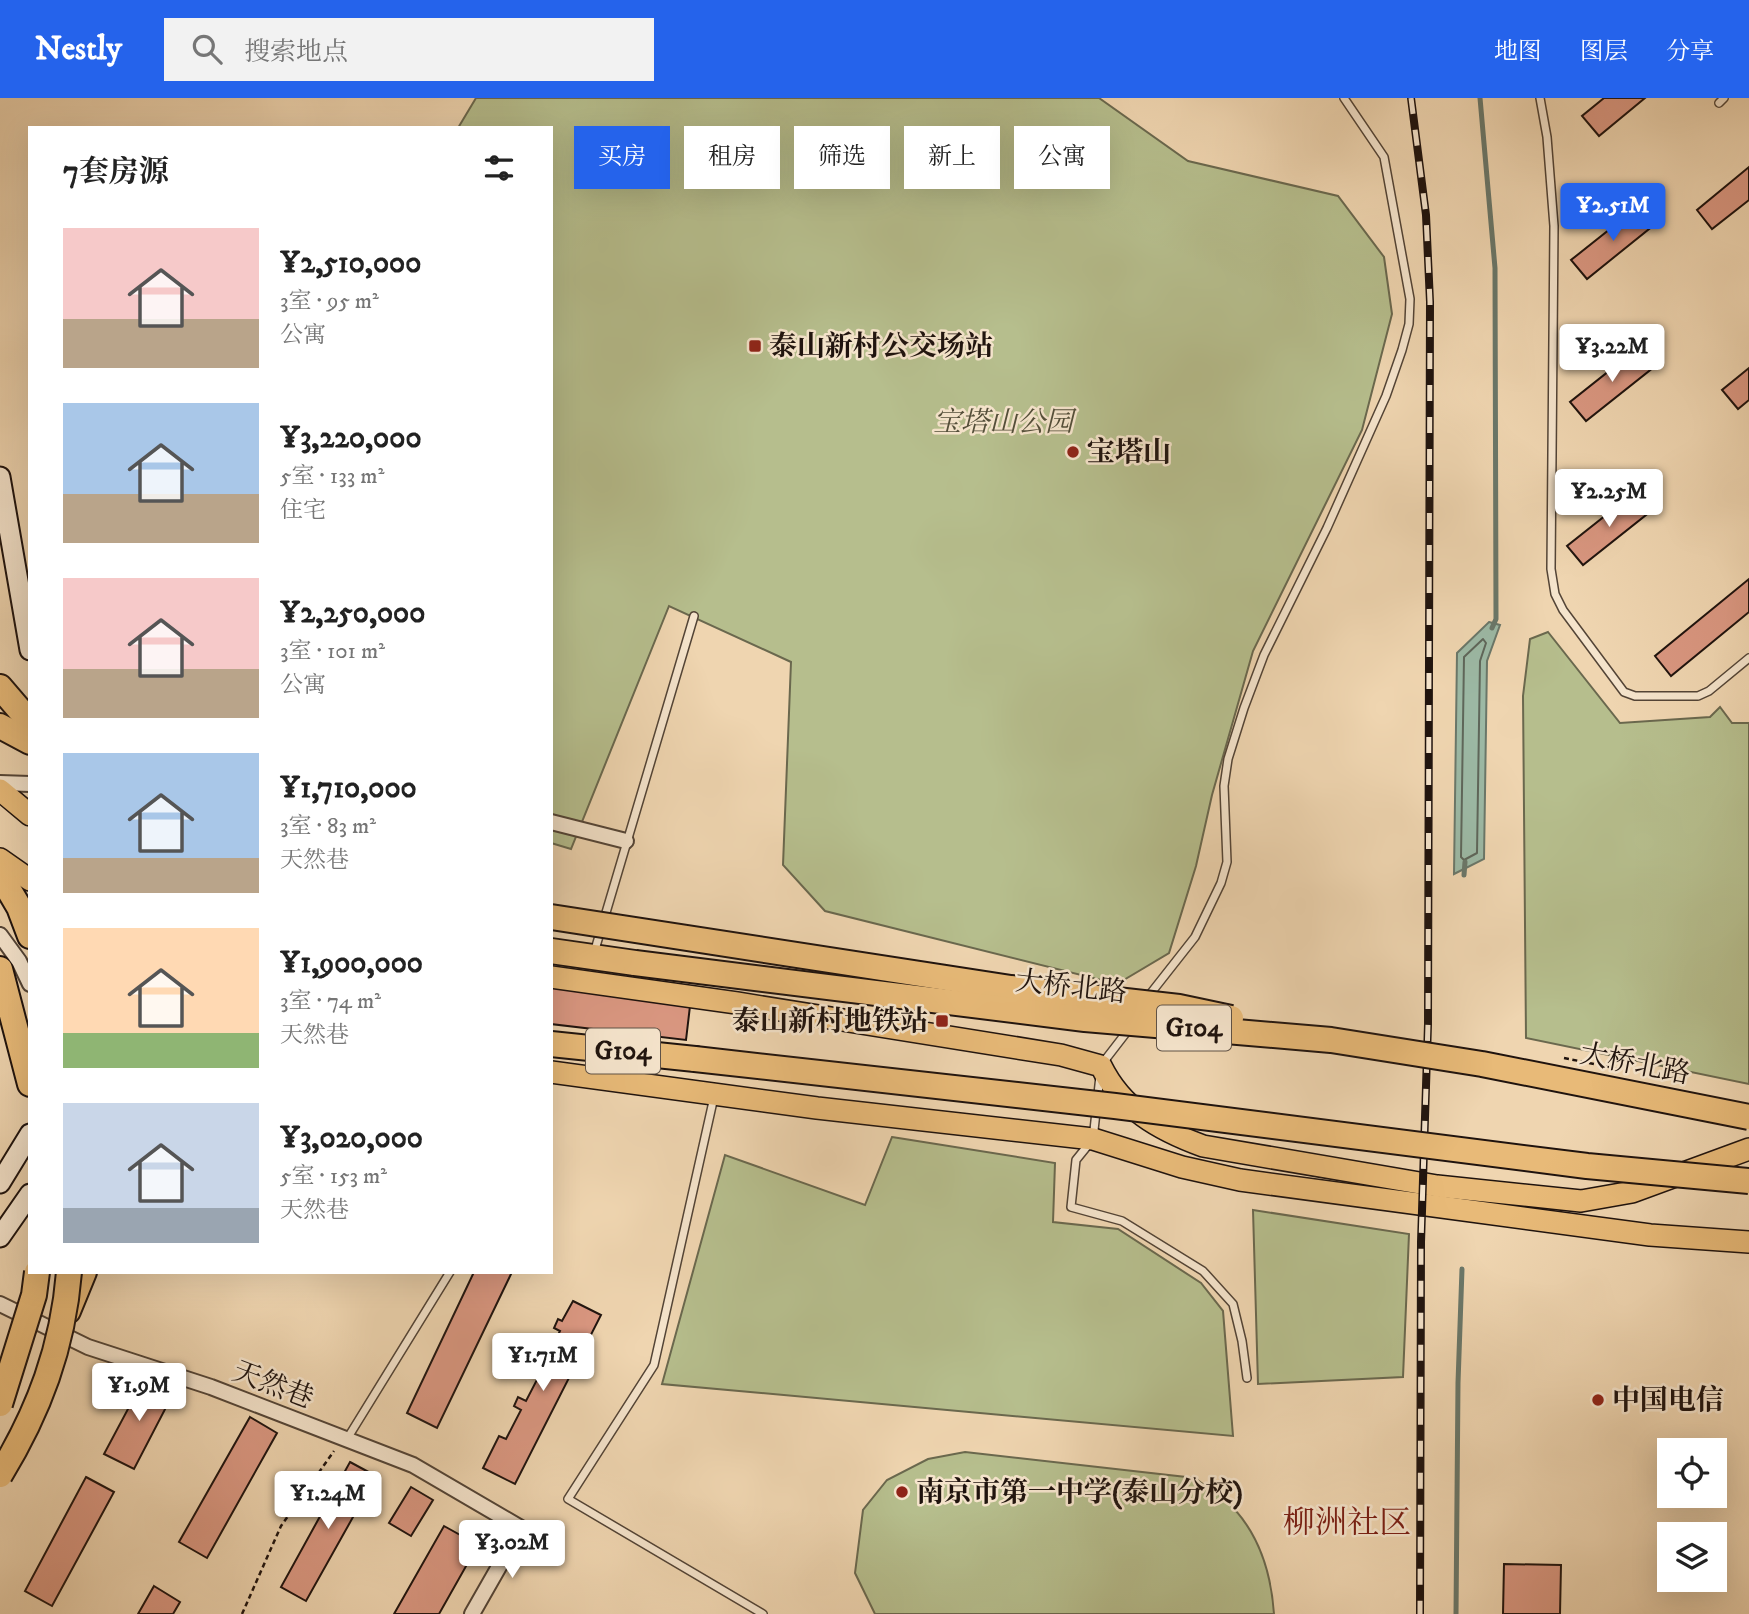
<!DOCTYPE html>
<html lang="zh">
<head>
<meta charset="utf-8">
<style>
  :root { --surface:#fff; --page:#f2f2f2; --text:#222; --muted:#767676; --accent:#2563eb }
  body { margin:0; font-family:"IM FELL DW Pica","Noto Serif SC",serif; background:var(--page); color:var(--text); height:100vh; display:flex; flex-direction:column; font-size:26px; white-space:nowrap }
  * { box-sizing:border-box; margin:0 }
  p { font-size:23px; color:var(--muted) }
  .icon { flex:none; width:38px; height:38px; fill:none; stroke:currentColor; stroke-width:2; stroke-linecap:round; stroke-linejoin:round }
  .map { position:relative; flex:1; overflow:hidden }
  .drawer { position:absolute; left:28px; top:28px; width:525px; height:1148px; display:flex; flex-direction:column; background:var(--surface); border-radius:0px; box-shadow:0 7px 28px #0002 }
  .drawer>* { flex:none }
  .top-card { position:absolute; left:574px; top:28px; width:665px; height:63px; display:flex; gap:14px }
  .fabs { position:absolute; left:1657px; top:1340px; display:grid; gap:14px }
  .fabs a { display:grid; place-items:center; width:70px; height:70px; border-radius:0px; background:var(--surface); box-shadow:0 7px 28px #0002; font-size:35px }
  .price { position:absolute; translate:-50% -60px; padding:0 16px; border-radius:7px; background:#fff; color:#222; font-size:23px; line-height:46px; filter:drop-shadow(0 2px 4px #0008) }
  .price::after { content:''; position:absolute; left:50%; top:42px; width:21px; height:16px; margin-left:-10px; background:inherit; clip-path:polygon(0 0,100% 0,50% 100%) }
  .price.on { background:var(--accent); color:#fff }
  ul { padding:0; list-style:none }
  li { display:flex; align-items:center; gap:21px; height:175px; padding:0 35px }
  li span { display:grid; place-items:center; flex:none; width:196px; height:140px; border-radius:0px; color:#555 }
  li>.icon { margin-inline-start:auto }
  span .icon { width:84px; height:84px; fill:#fffc; stroke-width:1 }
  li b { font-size:30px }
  h2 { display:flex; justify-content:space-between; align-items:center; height:84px; padding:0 35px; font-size:30px }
  .pill { padding:0 24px; border-radius:0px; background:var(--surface); box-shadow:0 7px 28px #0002; font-size:24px; line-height:63px }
  .pill.on { background:var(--accent); color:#fff }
  header { display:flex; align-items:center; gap:42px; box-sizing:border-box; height:98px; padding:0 35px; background:var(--accent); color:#fff }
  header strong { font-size:33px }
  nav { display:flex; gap:38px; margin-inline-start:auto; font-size:24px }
  .search { width:490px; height:63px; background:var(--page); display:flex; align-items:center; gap:18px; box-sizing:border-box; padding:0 24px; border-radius:0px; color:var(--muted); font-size:26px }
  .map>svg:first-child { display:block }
  .green { fill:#b6be8d; stroke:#6a684e; stroke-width:2 }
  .water { fill:#9cb9a5; stroke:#6a7769; stroke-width:2 }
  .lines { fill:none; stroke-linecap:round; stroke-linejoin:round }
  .shore { stroke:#5e665a; stroke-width:2 }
  .stream { stroke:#6a7769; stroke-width:5 }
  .building { fill:#da9781; stroke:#1f130e; stroke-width:2 }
  .lane-casing { stroke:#534436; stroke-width:10 }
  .street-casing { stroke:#534436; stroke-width:18 }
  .secondary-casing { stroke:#1f130e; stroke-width:23 }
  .primary-casing { stroke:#1f130e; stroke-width:24 }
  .highway-casing { stroke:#1f130e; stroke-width:28 }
  .path { stroke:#1f130e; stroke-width:2.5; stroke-dasharray:5 3.5; stroke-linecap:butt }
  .lane { stroke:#f5e4cc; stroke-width:7 }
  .street { stroke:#f5e4cc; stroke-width:14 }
  .secondary { stroke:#f5e4cc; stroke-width:19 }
  .primary { stroke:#e8ba78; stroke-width:21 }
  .highway { stroke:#e8ba78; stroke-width:24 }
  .rail-casing { stroke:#1f130e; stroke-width:8 }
  .rail { stroke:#f5e4cc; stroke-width:5; stroke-dasharray:16; stroke-linecap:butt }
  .highway-bridge-casing { stroke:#1f130e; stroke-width:28; stroke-linecap:butt }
  .highway-bridge { stroke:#e8ba78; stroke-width:24 }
  .poi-dot { fill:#8f2418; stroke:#f5e4cc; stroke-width:2.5 }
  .labels { text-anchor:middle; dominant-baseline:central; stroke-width:5; stroke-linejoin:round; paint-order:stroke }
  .shield { fill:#f5e4cc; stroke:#5f5247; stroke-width:2 }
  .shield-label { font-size:26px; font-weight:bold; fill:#1f130e }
  .poi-label { font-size:28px; font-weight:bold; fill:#1f130e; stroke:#f5e4cc; text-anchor:start }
  .park-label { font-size:28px; font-style:italic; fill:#544f3a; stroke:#f5e4cc }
  .street-label { font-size:28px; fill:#1f130e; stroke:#f5e4cc }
  .quarter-label { font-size:32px; fill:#7a1f14; stroke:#f5e4cc }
</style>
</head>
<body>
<header>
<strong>Nestly</strong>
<div class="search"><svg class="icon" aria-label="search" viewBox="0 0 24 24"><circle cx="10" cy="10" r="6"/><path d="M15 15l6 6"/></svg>搜索地点</div>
<nav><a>地图</a><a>图层</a><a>分享</a></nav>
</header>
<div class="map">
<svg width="1749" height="1516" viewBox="0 0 1749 1516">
  <rect width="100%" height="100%" fill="#efd5b0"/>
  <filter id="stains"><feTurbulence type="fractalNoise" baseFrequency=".00286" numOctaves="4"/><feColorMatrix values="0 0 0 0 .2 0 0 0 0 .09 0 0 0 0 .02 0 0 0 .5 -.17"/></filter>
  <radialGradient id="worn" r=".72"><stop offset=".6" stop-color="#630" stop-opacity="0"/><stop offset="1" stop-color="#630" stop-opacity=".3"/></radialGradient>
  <g class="green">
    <path d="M476,0H1099L1188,63L1338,98L1384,159L1392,216L1362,332L1253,553L1212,697L1196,768L1169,855L1117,886L825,813L783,767L791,564L669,508L571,751L551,745V30H458Z"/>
    <path d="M1548,534L1620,625L1710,619L1720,609L1732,625H1749V986L1526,940L1523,598L1530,541Z"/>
    <path d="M892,1039L1055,1065L1053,1124L1118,1131L1201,1185L1223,1213L1233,1338L662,1286L725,1057L865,1107Z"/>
    <path d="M1253,1112L1409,1136L1403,1279L1258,1286Z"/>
    <path d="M965,1354L1195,1380C1204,1388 1214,1392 1222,1399C1257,1429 1271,1472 1274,1516H875L855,1475L863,1412L887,1382L928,1361Z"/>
  </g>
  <path class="water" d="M1489,524L1500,527L1487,563L1484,761L1454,776L1457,555Z"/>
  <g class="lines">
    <path class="shore" d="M1483,541L1486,545L1480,563L1477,755L1464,762L1461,759L1464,559Z"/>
    <g class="stream">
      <path d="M1480,0L1495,170L1496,521L1492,530"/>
      <path d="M1464,777L1465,764"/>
      <path d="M1456,1516L1458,1285L1462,1171"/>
    </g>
  </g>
  <g class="building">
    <path d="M1604,0H1645L1599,38L1582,18Z"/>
    <path d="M1749,69V102L1712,131L1697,112Z"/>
    <path d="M1639,108L1654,127L1587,181L1571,162Z"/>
    <path d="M1638,250L1654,269L1586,323L1570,304Z"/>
    <path d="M1749,270V302L1738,311L1722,292Z"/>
    <path d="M1635,394L1651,413L1583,467L1567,448Z"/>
    <path d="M1749,481V514L1671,578L1655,558Z"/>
    <path d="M551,874L692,891L686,942L551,926Z"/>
    <path d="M474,1174H512L437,1330L407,1315Z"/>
    <path d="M573,1203L601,1217L515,1386L483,1370L499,1338L506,1341L521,1312L514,1308L518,1299L526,1303L541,1274L533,1270L538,1260L545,1263L560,1233L554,1230L558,1221L562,1223Z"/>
    <path d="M145,1279L174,1294L134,1371L104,1356Z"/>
    <path d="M250,1319L277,1335L207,1460L179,1444Z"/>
    <path d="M350,1364L376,1378L306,1503L281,1489Z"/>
    <path d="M86,1379L114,1394L52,1508L25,1493Z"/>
    <path d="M411,1389L433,1402L411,1438L389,1425Z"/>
    <path d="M444,1428L478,1447L439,1516H394Z"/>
    <path d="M1504,1466L1561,1467L1560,1516H1503Z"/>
    <path d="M154,1488L180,1504L173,1516H138Z"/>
  </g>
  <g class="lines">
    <g class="lane-casing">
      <g id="lane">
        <path d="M1540,0L1547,39L1554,128L1551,471L1555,496L1563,512L1624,594L1635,598H1698L1709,593L1749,560"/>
        <path d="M1719,5L1724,0"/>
        <path d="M594,855L694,518"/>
        <path d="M1147,900L1195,839L1221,785L1227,764L1224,688L1228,661L1244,610L1264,557L1327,430L1386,298L1402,252L1409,226L1410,201L1384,59L1344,0"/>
        <path d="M1102,966L1129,931"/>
        <path d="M1100,978L1093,1041L1076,1062L1071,1109L1122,1123L1203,1173L1233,1206L1242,1243L1247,1280"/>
        <path d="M714,999L654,1267L568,1401L763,1516"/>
        <path d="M347,1341L450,1174"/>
      </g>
    </g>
    <g class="street-casing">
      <g id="street">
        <path d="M0,685L30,686"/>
        <path d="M551,724L626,743"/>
        <path d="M0,837L19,863L30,886"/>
        <path d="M0,1206L88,1249L211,1289L413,1367L521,1430L472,1516"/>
      </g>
    </g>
    <g class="secondary-casing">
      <g id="secondary">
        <path d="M0,379L30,552"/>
        <path d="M0,1085L30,1036"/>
        <path d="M0,1139L30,1096"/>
      </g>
    </g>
    <g class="primary-casing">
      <g id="primary">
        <path d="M0,692L30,717"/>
        <path d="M0,761L30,782"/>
        <path d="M551,879L737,905L1061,957L1101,968C1122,1011 1159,1032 1203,1048L1437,1088L1581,1103L1632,1094L1749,1051"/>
        <path d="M551,974L817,1010L1093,1041L1182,1069L1240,1082L1650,1137L1749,1144"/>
      </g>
    </g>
    <g class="highway-casing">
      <g id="highway">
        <path d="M0,589L30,624"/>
        <path d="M0,628L30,644"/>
        <path d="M0,777L19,809L30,838"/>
        <path d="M551,853L635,865"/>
        <path d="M0,871L30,986"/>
        <path d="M551,946L695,961"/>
        <path d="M68,1213L84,1174"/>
      </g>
    </g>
    <g class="path">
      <path d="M1564,960L1619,971"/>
      <path d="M242,1516L281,1428L334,1353"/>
    </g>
    <use href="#lane" class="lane"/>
    <use href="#street" class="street"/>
    <use href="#secondary" class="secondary"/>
    <use href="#primary" class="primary"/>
    <use href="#highway" class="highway"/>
    <g class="rail-casing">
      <path id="rail" d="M1411,0L1426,117L1430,204L1428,926L1421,1144L1420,1516"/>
    </g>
    <use href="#rail" class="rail"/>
    <g class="highway-bridge-casing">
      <g id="highway-bridge">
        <path d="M551,819L1011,890L1179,909L1231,920"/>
        <path d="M635,865L1085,921L1331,942L1482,966L1749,1019"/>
        <path d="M695,961L1115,1008L1587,1068L1749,1083"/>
        <path d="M0,1306L34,1197L37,1174"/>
        <path d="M0,1377C39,1313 63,1249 69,1174"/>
      </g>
    </g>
    <use href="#highway-bridge" class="highway-bridge"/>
  </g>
  <g class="poi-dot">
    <rect x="748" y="241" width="14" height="14" rx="3.5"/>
    <circle cx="1073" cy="354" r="7"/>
    <rect x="935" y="916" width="14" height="14" rx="3.5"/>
    <circle cx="1598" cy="1302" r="7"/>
    <circle cx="902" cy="1394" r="7"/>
  </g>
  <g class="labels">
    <g class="shield">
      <rect x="1157" y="907.5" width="74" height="45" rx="5"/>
      <rect x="586" y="930.5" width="74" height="45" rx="5"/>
    </g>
    <g class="shield-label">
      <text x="1194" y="930">G104</text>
      <text x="623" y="953">G104</text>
    </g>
    <g class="poi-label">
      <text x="769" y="248">泰山新村公交场站</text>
      <text x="1087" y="354">宝塔山</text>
      <text x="928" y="923" text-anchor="end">泰山新村地铁站</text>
      <text x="1612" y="1302">中国电信</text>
      <text x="916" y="1394">南京市第一中学(泰山分校)</text>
    </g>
    <g class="park-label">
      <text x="1003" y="324">宝塔山公园</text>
    </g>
    <g class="street-label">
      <text transform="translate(1071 889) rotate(6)">大桥北路</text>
      <text transform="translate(1635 966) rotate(11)">大桥北路</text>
      <text transform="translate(273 1287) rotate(21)">天然巷</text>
    </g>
    <g class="quarter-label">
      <text x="1347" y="1426">柳洲社区</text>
    </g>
  </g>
  <rect width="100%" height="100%" filter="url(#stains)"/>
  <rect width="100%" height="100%" fill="url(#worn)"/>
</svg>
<div class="fabs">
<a><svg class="icon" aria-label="locate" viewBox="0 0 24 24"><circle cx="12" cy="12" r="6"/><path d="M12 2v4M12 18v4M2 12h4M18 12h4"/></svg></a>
<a><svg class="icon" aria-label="layers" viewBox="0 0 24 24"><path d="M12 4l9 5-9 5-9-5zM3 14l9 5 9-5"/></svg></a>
</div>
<b class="price on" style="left:1613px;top:145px">¥2.51M</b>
<b class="price" style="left:1612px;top:286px">¥3.22M</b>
<b class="price" style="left:1609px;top:431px">¥2.25M</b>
<b class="price" style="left:543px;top:1295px">¥1.71M</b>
<b class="price" style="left:139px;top:1325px">¥1.9M</b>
<b class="price" style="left:328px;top:1433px">¥1.24M</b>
<b class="price" style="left:512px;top:1482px">¥3.02M</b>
<div class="top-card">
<a class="pill on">买房</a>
<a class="pill">租房</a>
<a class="pill">筛选</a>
<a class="pill">新上</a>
<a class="pill">公寓</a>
</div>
<section class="drawer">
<h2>7套房源<svg class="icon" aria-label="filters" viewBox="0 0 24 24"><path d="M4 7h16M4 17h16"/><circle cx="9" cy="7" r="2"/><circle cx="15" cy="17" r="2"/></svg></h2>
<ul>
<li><span style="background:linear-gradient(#f6c9c9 65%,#b9a48a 0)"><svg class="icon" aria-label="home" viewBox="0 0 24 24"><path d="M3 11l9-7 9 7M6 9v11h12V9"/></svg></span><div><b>¥2,510,000</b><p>3室 · 95 m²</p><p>公寓</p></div></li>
<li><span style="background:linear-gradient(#a9c7e8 65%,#b9a48a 0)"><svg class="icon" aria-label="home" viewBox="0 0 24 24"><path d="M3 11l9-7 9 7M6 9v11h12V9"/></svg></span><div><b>¥3,220,000</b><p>5室 · 133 m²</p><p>住宅</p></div></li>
<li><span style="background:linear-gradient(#f6c9c9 65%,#b9a48a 0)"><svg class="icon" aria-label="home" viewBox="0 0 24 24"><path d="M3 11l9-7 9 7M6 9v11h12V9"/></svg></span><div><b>¥2,250,000</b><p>3室 · 101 m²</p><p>公寓</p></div></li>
<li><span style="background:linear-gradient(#a9c7e8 75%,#b9a48a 0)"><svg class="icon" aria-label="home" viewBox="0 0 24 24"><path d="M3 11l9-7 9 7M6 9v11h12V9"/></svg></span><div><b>¥1,710,000</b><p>3室 · 83 m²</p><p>天然巷</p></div></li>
<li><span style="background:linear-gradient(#ffd9b3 75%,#8fb573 0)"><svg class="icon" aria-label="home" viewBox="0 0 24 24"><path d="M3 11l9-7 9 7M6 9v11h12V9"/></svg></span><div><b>¥1,900,000</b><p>3室 · 74 m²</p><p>天然巷</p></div></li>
<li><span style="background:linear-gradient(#c9d6e8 75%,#9aa5b1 0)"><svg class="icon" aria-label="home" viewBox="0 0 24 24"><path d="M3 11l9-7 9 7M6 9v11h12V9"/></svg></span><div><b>¥3,020,000</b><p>5室 · 153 m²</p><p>天然巷</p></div></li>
</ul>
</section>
</div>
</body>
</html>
